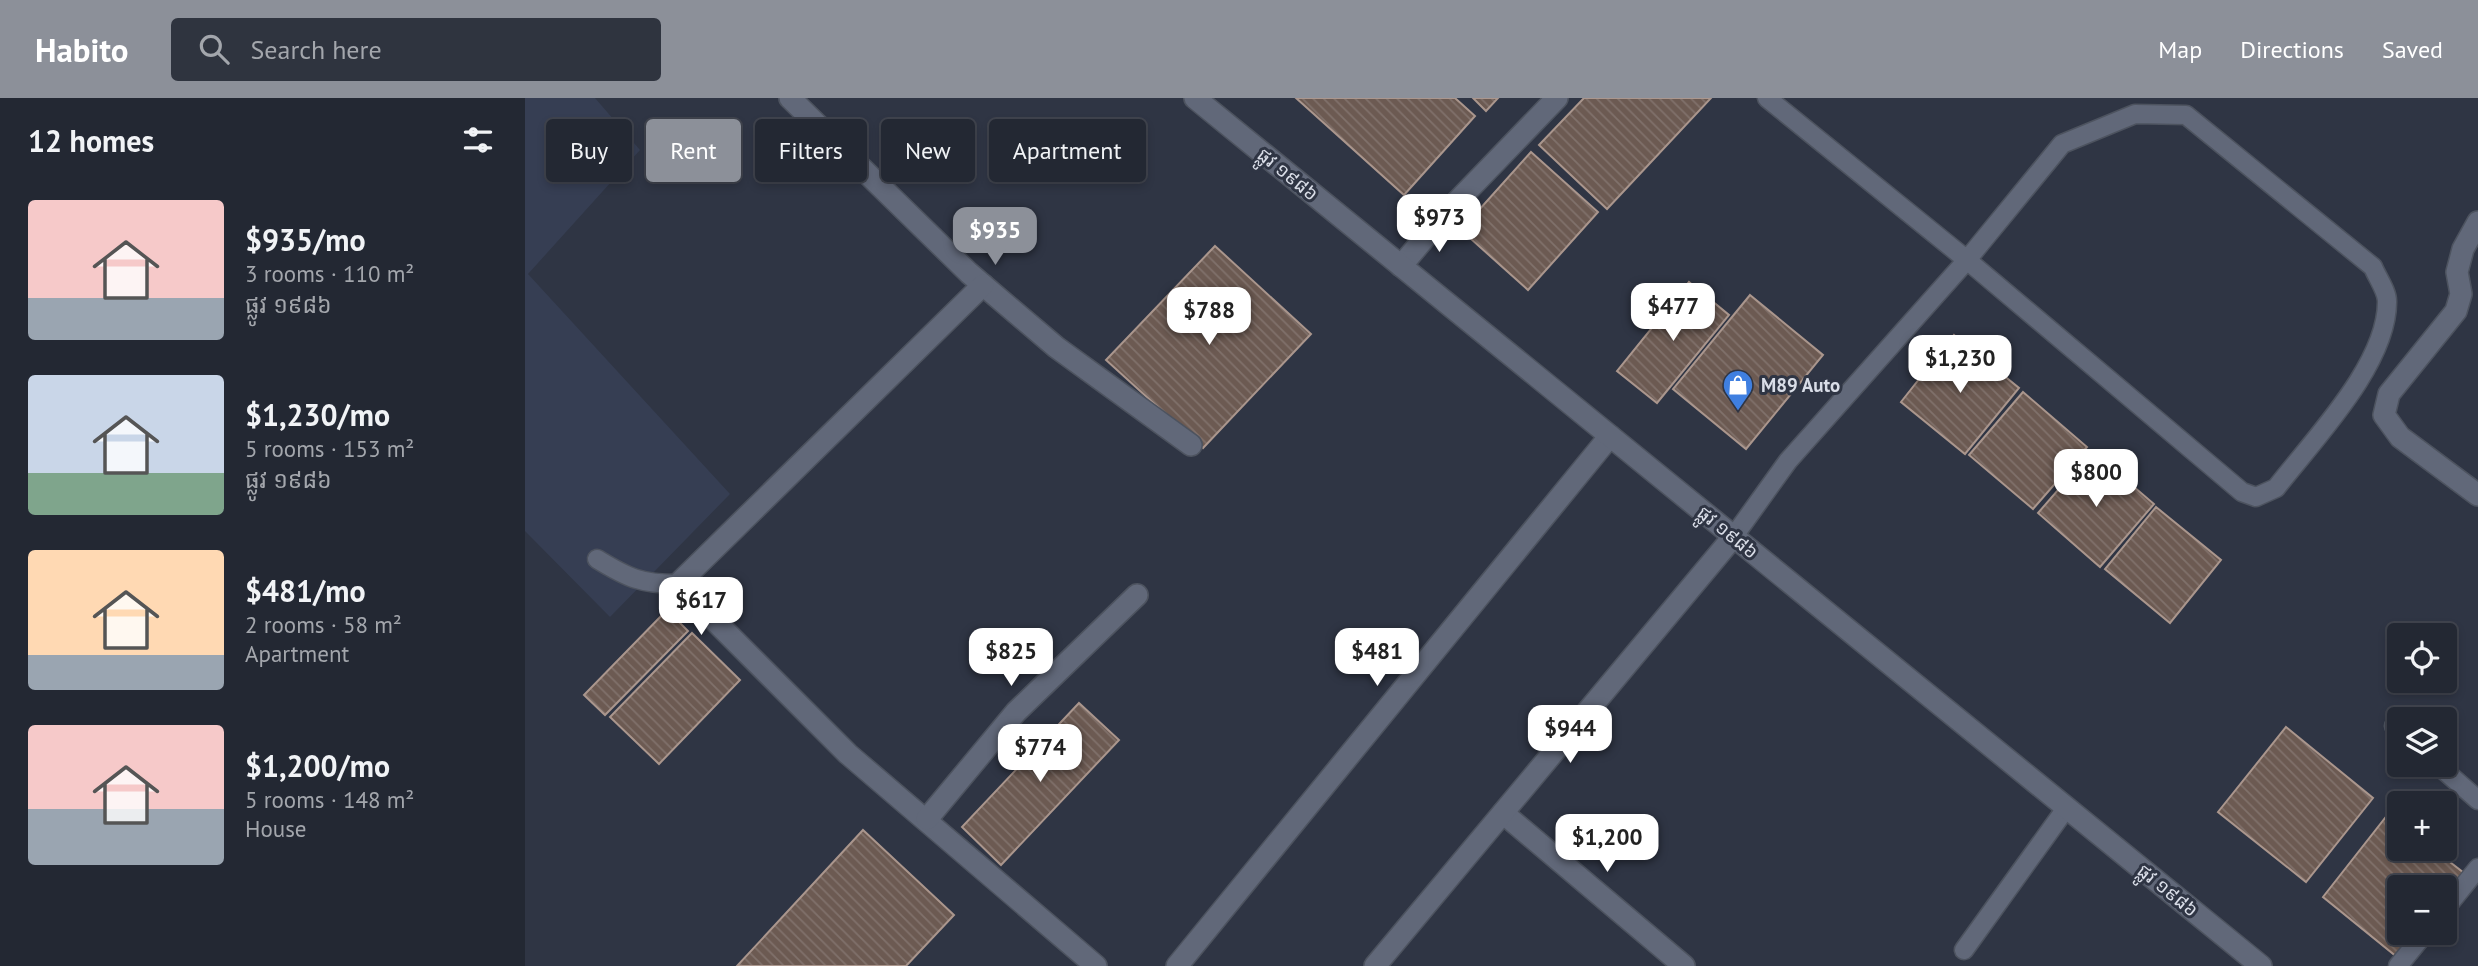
<!DOCTYPE html>
<html lang="en">
<head>
<meta charset="utf-8">
<style>
  :root { --surface:#232833; --page:#2f343f; --text:#f1f3f6; --muted:#a3a6ac; --line:#40444e; --accent:#8c9099 }
  body { margin:0; font-family:"PT Sans","Noto Sans Khmer",sans-serif; background:var(--page); color:var(--text); height:100vh; display:flex; flex-direction:column; font-size:26px; white-space:nowrap }
  * { box-sizing:border-box; margin:0 }
  p { font-size:23px; color:var(--muted) }
  .icon { flex:none; width:38px; height:38px; fill:none; stroke:currentColor; stroke-width:2; stroke-linecap:round; stroke-linejoin:round }
  .map { position:relative; flex:1; overflow:hidden }
  .sheet { display:flex; flex-direction:column; background:var(--surface); width:525px }
  .sheet>* { flex:none }
  .guide { position:absolute; left:21px; top:21px; width:665px; height:63px; display:flex; gap:14px }
  .tools { position:absolute; left:1862px; top:525px; display:grid; gap:14px }
  .tools a { display:grid; place-items:center; width:70px; height:70px; border-radius:7px; background:var(--surface); box-shadow:0 4px 10px #0003,0 0 0 2px var(--line); font-size:35px }
  .price { position:absolute; translate:-50% -60px; padding:0 16px; border-radius:14px; background:#fff; color:#222; font-size:23px; line-height:46px; filter:drop-shadow(0 2px 4px #0008) }
  .price::after { content:''; position:absolute; left:50%; top:42px; width:21px; height:16px; margin-left:-10px; background:inherit; clip-path:polygon(0 0,100% 0,50% 100%) }
  .price.active { background:var(--accent); color:#fff }
  ul { padding:0; list-style:none }
  li { display:flex; align-items:center; gap:21px; height:175px; padding:0 28px }
  li span { display:grid; place-items:center; flex:none; width:196px; height:140px; border-radius:7px; color:#555 }
  li>.icon { margin-inline-start:auto }
  span .icon { width:84px; height:84px; fill:#fffc; stroke-width:1 }
  li b { font-size:30px }
  h2 { display:flex; justify-content:space-between; align-items:center; height:84px; padding:0 28px; font-size:30px }
  .pill { padding:0 24px; border-radius:7px; background:var(--surface); box-shadow:0 4px 10px #0003,0 0 0 2px var(--line); font-size:24px; line-height:63px }
  .pill.active { background:var(--accent); color:#fff }
  header { display:flex; align-items:center; gap:42px; box-sizing:border-box; height:98px; padding:0 35px; background:var(--accent); color:#fff }
  header strong { font-size:33px }
  nav { display:flex; gap:38px; margin-inline-start:auto; font-size:24px }
  .search { width:490px; height:63px; background:var(--page); display:flex; align-items:center; gap:18px; box-sizing:border-box; padding:0 24px; border-radius:7px; color:var(--muted); font-size:26px }
  main { display:flex; flex:1; min-height:0 }
  .map>svg:first-child { display:block }
  .built { fill:#363e53 }
  .building { fill:url(#building-back-hatch); stroke:#aa968d; stroke-width:2 }
  .lines { fill:none; stroke-linecap:round; stroke-linejoin:round }
  .lane-casing { stroke:#4d535f; stroke-width:21 }
  .street-casing { stroke:#4d535f; stroke-width:24 }
  .secondary-casing { stroke:#4d535f; stroke-width:24 }
  .lane { stroke:#616879; stroke-width:18 }
  .street { stroke:#616879; stroke-width:21 }
  .secondary { stroke:#616879; stroke-width:21 }
  .labels { text-anchor:middle; dominant-baseline:central; stroke-width:6; stroke-linejoin:round; paint-order:stroke }
  .street-label { font-size:19px; fill:#d9dde7; stroke:#2f3544 }
  .poi-label { font-size:19px; font-weight:bold; fill:#d9dde7; stroke:#2f3544; text-anchor:start }
</style>
</head>
<body>
<header>
<strong>Habito</strong>
<div class="search"><svg class="icon" aria-label="search" viewBox="0 0 24 24"><circle cx="10" cy="10" r="6"/><path d="M15 15l6 6"/></svg>Search here</div>
<nav><a>Map</a><a>Directions</a><a>Saved</a></nav>
</header>
<main>
<section class="sheet">
<h2>12 homes<svg class="icon" aria-label="filters" viewBox="0 0 24 24"><path d="M4 7h16M4 17h16"/><circle cx="9" cy="7" r="2"/><circle cx="15" cy="17" r="2"/></svg></h2>
<ul>
<li><span style="background:linear-gradient(#f6c9c9 70%,#9aa5b1 0)"><svg class="icon" aria-label="home" viewBox="0 0 24 24"><path d="M3 11l9-7 9 7M6 9v11h12V9"/></svg></span><div><b>$935/mo</b><p>3 rooms · 110 m²</p><p>ផ្លូវ ១៩៨៦</p></div></li>
<li><span style="background:linear-gradient(#c9d6e8 70%,#7fa58c 0)"><svg class="icon" aria-label="home" viewBox="0 0 24 24"><path d="M3 11l9-7 9 7M6 9v11h12V9"/></svg></span><div><b>$1,230/mo</b><p>5 rooms · 153 m²</p><p>ផ្លូវ ១៩៨៦</p></div></li>
<li><span style="background:linear-gradient(#ffd9b3 75%,#9aa5b1 0)"><svg class="icon" aria-label="home" viewBox="0 0 24 24"><path d="M3 11l9-7 9 7M6 9v11h12V9"/></svg></span><div><b>$481/mo</b><p>2 rooms · 58 m²</p><p>Apartment</p></div></li>
<li><span style="background:linear-gradient(#f6c9c9 60%,#9aa5b1 0)"><svg class="icon" aria-label="home" viewBox="0 0 24 24"><path d="M3 11l9-7 9 7M6 9v11h12V9"/></svg></span><div><b>$1,200/mo</b><p>5 rooms · 148 m²</p><p>House</p></div></li>
</ul>
</section>
<div class="map">
<svg width="1953" height="868" viewBox="0 0 1953 868">
  <defs>
    <pattern id="building-back-hatch" width="6" height="6" patternUnits="userSpaceOnUse" patternTransform="scale(1.75)"><rect width="6" height="6" fill="#6c5a52"/><path d="M-1 5l2 2M0 0l6 6M5-1l2 2" fill="none" stroke="#80716b"/></pattern>
  </defs>
  <rect width="100%" height="100%" fill="#2f3544"/>
  <path class="built" d="M0,0H70L115,52L3,176L205,396L85,519L0,433Z"/>
  <g class="building">
    <path d="M771,0H930L950,18L879,97Z"/>
    <path d="M948,0H973L961,13Z"/>
    <path d="M1059,0H1186L1082,111L1014,47Z"/>
    <path d="M1006,54L1073,114L1003,192L936,132Z"/>
    <path d="M690,148L786,236L678,350L581,262Z"/>
    <path d="M1164,184L1204,217L1132,305L1092,273Z"/>
    <path d="M1225,197L1298,257L1221,351L1148,291Z"/>
    <path d="M1429,237L1494,290L1440,356L1376,304Z"/>
    <path d="M1498,294L1562,349L1508,411L1444,357Z"/>
    <path d="M1567,353L1629,406L1575,469L1513,415Z"/>
    <path d="M1631,409L1696,462L1645,525L1580,471Z"/>
    <path d="M142,512L163,533L80,617L59,597Z"/>
    <path d="M167,535L215,582L134,666L85,619Z"/>
    <path d="M554,605L594,642L476,767L437,729Z"/>
    <path d="M1761,629L1848,700L1781,784L1693,714Z"/>
    <path d="M1864,715L1874,724V751H1908L1939,775L1920,799V789H1874V835H1891L1872,859L1798,799Z"/>
    <path d="M338,732L429,817L381,868H212Z"/>
  </g>
  <g class="lines">
    <g class="lane-casing">
      <g id="lane">
        <path d="M1209,438L1263,363L1442,162L1455,146L1537,46L1610,16L1661,17L1848,169C1852,179 1862,193 1862,203C1863,266 1788,342 1751,390L1731,399L1717,394L1442,162L1242,0"/>
        <path d="M72,461C103,480 116,486 153,486"/>
        <path d="M1869,628L1874,633"/>
        <path d="M1913,667L1953,702"/>
        <path d="M1920,811L1953,770"/>
        <path d="M1439,852L1542,709"/>
        <path d="M1873,868L1900,835"/>
      </g>
    </g>
    <g class="street-casing">
      <g id="street">
        <path d="M265,0L444,175L531,249L666,347"/>
        <path d="M1953,124L1938,151L1932,174L1936,196L1931,213L1864,296L1859,317L1875,339L1953,397"/>
        <path d="M876,168L919,117L1032,0"/>
        <path d="M458,187L153,486L323,656L571,868"/>
        <path d="M978,715L1159,868"/>
        <path d="M402,721L491,614L612,497"/>
        <path d="M652,868L1085,338"/>
        <path d="M850,868L1209,438"/>
      </g>
    </g>
    <g class="secondary-casing">
      <path id="secondary" d="M670,0L1736,868"/>
    </g>
    <use href="#lane" class="lane"/>
    <use href="#street" class="street"/>
    <use href="#secondary" class="secondary"/>
  </g>
  <defs>
    <g id="shop-pin" transform="scale(1.575)"><path d="M0 17L-7.5 6A9.5 9.5 0 1 1 7.5 6Z" fill="#3f7fe0" stroke="#2f3544"/><path d="M-5-2.5h2.3a2.7 3.5 0 0 1 5.4 0H5L5.5 6h-11ZM-1.5-2.5h3a1.5 2.3 0 0 0-3 0Z" fill="#fff"/></g>
  </defs>
  <g fill-rule="evenodd">
    <use href="#shop-pin" x="1213" y="287"/>
  </g>
  <g class="labels">
    <g class="street-label">
      <text transform="translate(763 76) rotate(39)">ផ្លូវ ១៩៨៦</text>
      <text transform="translate(1203 434) rotate(39)">ផ្លូវ ១៩៨៦</text>
      <text transform="translate(1643 792) rotate(39)">ផ្លូវ ១៩៨៦</text>
    </g>
    <g class="poi-label">
      <text x="1236" y="287">M89 Auto</text>
    </g>
  </g>
</svg>
<div class="tools">
<a><svg class="icon" aria-label="locate" viewBox="0 0 24 24"><circle cx="12" cy="12" r="6"/><path d="M12 2v4M12 18v4M2 12h4M18 12h4"/></svg></a>
<a><svg class="icon" aria-label="layers" viewBox="0 0 24 24"><path d="M12 4l9 5-9 5-9-5zM3 14l9 5 9-5"/></svg></a>
<a>+</a>
<a>−</a>
</div>
<b class="price" style="left:914px;top:156px">$973</b>
<b class="price active" style="left:470px;top:169px">$935</b>
<b class="price" style="left:1148px;top:245px">$477</b>
<b class="price" style="left:684px;top:249px">$788</b>
<b class="price" style="left:1435px;top:297px">$1,230</b>
<b class="price" style="left:1571px;top:411px">$800</b>
<b class="price" style="left:176px;top:539px">$617</b>
<b class="price" style="left:486px;top:590px">$825</b>
<b class="price" style="left:852px;top:590px">$481</b>
<b class="price" style="left:1045px;top:667px">$944</b>
<b class="price" style="left:515px;top:686px">$774</b>
<b class="price" style="left:1082px;top:776px">$1,200</b>
<div class="guide">
<a class="pill">Buy</a>
<a class="pill active">Rent</a>
<a class="pill">Filters</a>
<a class="pill">New</a>
<a class="pill">Apartment</a>
</div>
</div>
</main>
</body>
</html>
